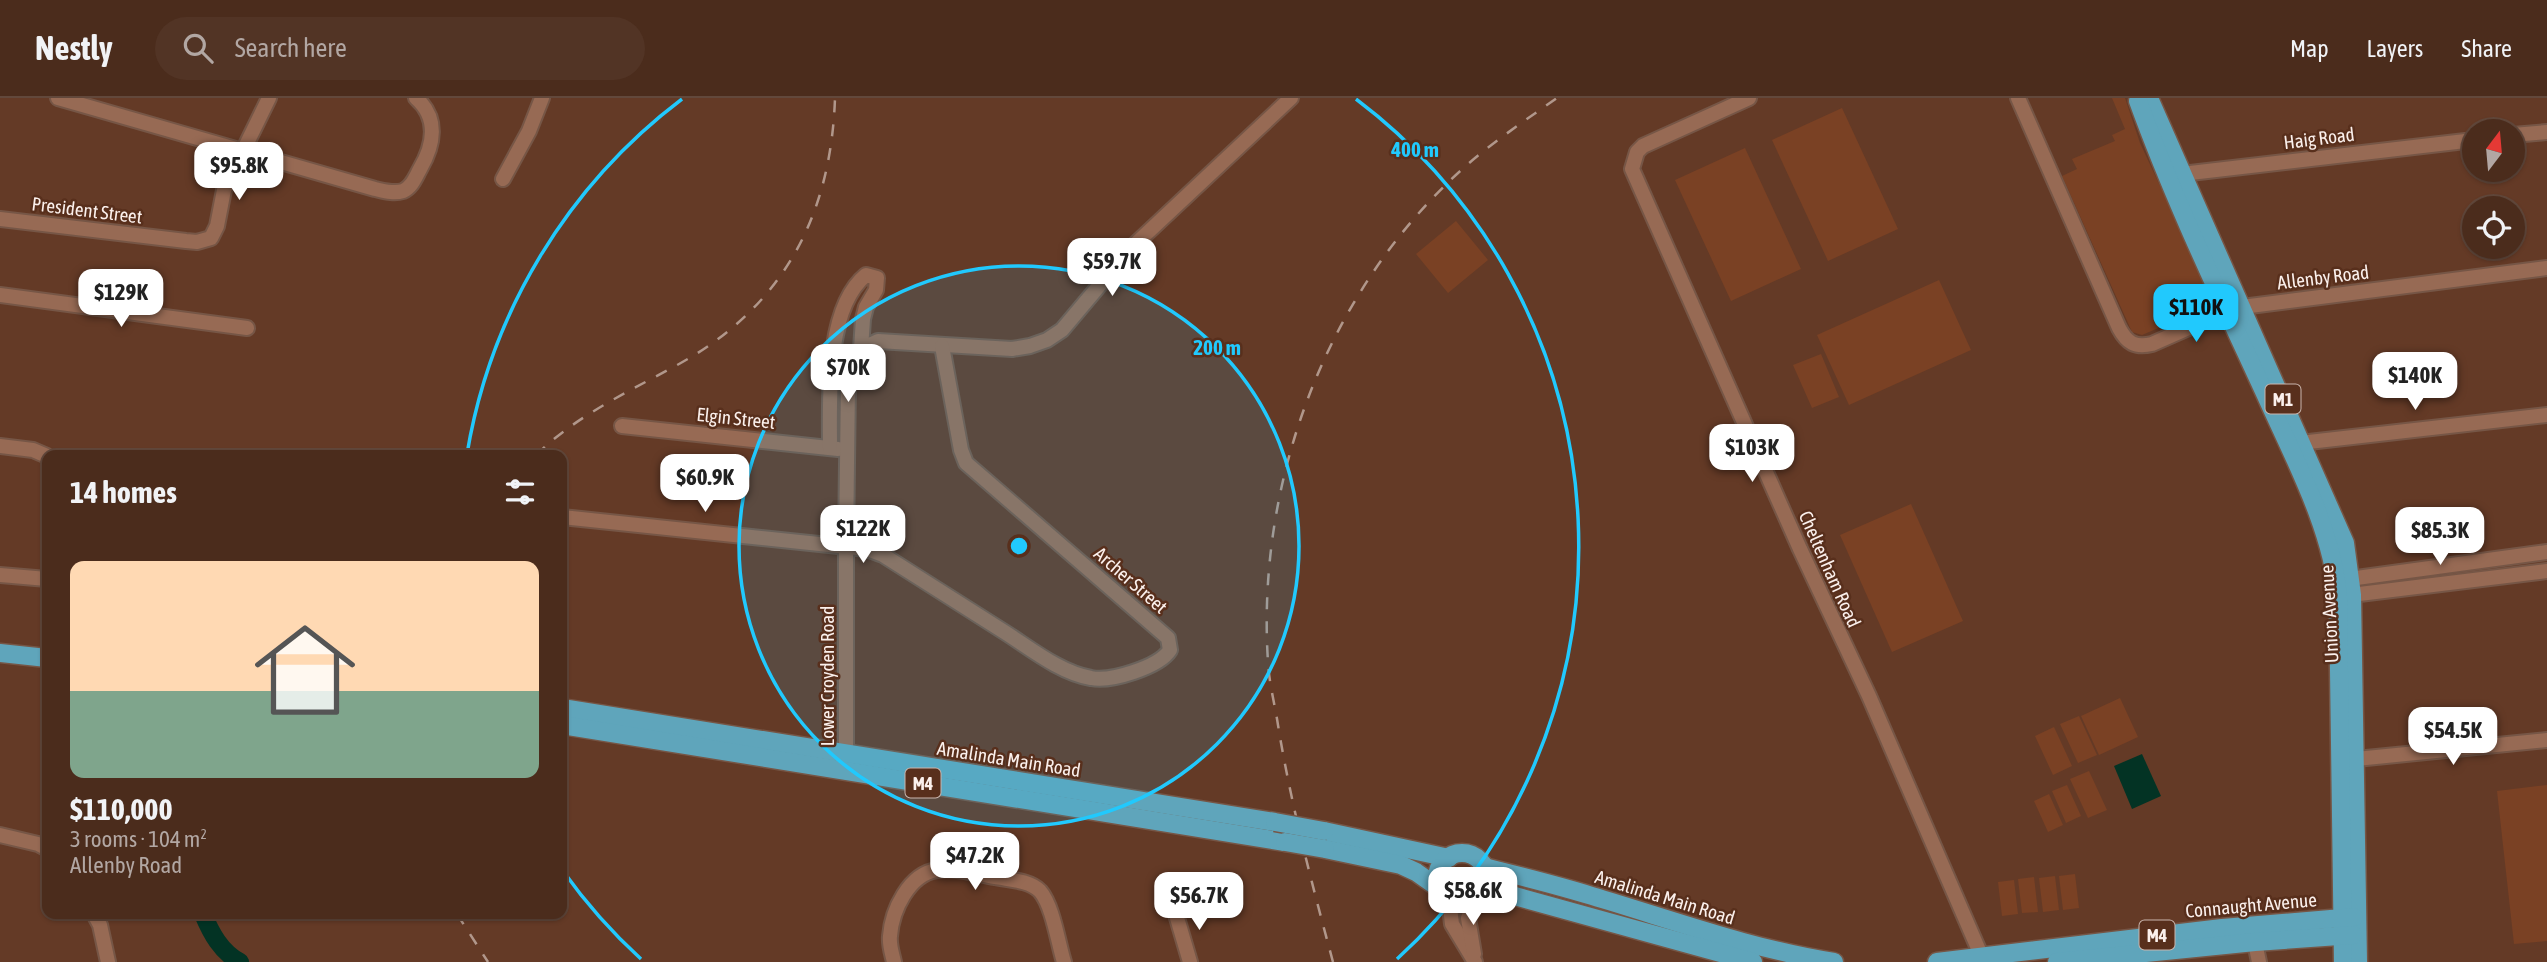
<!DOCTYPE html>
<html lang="en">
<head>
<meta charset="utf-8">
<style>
  :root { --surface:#4b2c1c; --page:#523425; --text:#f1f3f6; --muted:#b2a7a3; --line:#62483b; --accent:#21c9fd }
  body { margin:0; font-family:"Asap Condensed",sans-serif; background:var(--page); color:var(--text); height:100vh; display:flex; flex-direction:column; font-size:26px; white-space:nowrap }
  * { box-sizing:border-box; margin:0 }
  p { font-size:23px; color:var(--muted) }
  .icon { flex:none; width:38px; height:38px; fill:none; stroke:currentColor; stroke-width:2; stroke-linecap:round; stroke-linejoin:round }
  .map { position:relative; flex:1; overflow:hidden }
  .drawer { position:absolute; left:42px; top:352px; width:525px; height:469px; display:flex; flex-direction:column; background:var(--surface); border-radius:14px; box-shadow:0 2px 5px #0004,0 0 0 2px var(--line) }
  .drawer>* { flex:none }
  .needle { width:46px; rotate:16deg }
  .controls { position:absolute; left:2462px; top:21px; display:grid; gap:14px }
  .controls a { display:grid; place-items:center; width:63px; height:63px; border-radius:50%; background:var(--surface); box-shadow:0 2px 5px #0004,0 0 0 2px var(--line); font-size:35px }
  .price { position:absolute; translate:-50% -60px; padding:0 16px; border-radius:14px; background:#fff; color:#222; font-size:23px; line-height:46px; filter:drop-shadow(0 2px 4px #0008) }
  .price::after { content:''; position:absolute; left:50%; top:42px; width:21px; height:16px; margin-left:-10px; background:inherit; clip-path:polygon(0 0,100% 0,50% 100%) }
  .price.current { background:var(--accent); color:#111 }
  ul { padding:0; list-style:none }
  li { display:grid; align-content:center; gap:14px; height:371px; padding:0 28px }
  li+li { border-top:2px solid var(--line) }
  li span { display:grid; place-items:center; height:217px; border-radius:14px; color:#555 }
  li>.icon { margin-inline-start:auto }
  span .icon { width:126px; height:126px; fill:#fffc; stroke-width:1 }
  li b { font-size:30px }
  h2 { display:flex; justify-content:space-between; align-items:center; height:84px; padding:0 28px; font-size:30px }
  header { display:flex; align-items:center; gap:42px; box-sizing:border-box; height:98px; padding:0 35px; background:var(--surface); border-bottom:2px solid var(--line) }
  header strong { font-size:33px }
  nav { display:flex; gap:38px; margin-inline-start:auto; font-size:24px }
  .search { width:490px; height:63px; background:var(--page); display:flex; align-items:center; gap:18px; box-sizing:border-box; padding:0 24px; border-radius:38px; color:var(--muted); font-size:26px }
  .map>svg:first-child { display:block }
  .green { fill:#7a4124 }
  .water { fill:#033324 }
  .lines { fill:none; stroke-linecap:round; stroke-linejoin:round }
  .river { stroke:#033324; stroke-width:18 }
  .minor-casing { stroke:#765646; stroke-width:18 }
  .major-casing { stroke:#765646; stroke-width:21 }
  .minor { stroke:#976a54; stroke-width:14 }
  .major { stroke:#5fa5bb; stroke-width:18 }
  .rail { stroke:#b1978b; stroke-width:2.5; stroke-dasharray:12 12; stroke-linecap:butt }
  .major-bridge-casing { stroke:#765646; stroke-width:21; stroke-linecap:butt }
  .major-bridge { stroke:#5fa5bb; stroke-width:18 }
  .ring { fill:none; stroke:#21c9fd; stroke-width:3.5 }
  .labels { text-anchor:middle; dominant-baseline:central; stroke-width:5; stroke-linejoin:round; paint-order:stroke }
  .shield { fill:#582f1c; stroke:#cab6ae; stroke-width:2 }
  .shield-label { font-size:18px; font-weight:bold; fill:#fbf0ec }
  .street-label { font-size:19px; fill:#fbf0ec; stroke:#582f1c }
  .centre { fill:#21c9fd; stroke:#582f1c; stroke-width:3.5 }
  .ring-label { font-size:21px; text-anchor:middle; font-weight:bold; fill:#21c9fd; stroke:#582f1c; stroke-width:5; stroke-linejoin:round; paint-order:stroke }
</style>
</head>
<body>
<header>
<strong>Nestly</strong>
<div class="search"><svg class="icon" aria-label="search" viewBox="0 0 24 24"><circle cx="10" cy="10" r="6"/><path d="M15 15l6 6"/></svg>Search here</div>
<nav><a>Map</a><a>Layers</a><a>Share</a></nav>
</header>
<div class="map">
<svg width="2547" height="864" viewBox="0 0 2547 864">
  <rect width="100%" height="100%" fill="#643a26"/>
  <g class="green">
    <path d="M2112,0H2125L2140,45L2211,197L2208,209L2142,237L2132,234L2062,78L2077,71L2072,61L2115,43L2112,37L2125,31Z"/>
    <path d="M1842,10L1898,131L1828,163L1772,42Z"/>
    <path d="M1745,50L1801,171L1731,203L1675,82Z"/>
    <path d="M1456,123L1488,162L1448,195L1416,156Z"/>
    <path d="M1939,182L1971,252L1849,307L1817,237Z"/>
    <path d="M1821,256L1839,299L1812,310L1793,267Z"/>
    <path d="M1911,406L1963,523L1892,554L1840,437Z"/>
    <path d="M2120,600L2138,639L2099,657L2081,618Z"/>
    <path d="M2079,618L2097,657L2078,665L2060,626Z"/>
    <path d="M2054,629L2072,668L2053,677L2035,638Z"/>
    <path d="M2089,673L2107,712L2088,720L2070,681Z"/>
    <path d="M2067,687L2081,718L2066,725L2052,693Z"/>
    <path d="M2547,687V843L2514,846L2497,693Z"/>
    <path d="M2049,696L2063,727L2048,734L2034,703Z"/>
    <path d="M2075,776L2079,810L2063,812L2059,778Z"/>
    <path d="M2055,778L2059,812L2043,814L2039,780Z"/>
    <path d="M2034,779L2038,814L2022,815L2018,781Z"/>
    <path d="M2014,782L2018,816L2002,818L1998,784Z"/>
  </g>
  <path class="water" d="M2142,656L2161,698L2132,711L2114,668Z"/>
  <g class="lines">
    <path class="river" d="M203,816C211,835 221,854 240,864"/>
    <g class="minor-casing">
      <g id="minor">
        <path d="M58,0L375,91C384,93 394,96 403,93C412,89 415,80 420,71C434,47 439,20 416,0"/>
        <path d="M1749,0L1643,48L1637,54L1632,71L1800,451L1869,598L1984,864"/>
        <path d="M2018,0L2119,230C2127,245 2135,250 2152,246L2227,213L2242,209L2547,170"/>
        <path d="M2513,37L2547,34"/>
        <path d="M2173,77L2474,42"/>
        <path d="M503,81L529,33L542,0"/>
        <path d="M0,121L186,143L197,144L211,140L217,128L224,92L269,0"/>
        <path d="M0,197L247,230"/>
        <path d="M861,251L878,243L1012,251L1030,248L1047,242L1062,232L1130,151L1291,0"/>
        <path d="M622,328L838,351"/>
        <path d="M2291,346L2547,317"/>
        <path d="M0,348L33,352L47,358"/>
        <path d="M830,350C830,302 825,210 866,177L877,180L876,192L866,209L863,221L861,251L852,264L848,285L846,447V664"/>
        <path d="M562,419L867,451L883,457C924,483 965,509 1006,535C1031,551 1061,575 1091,580C1111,584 1159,569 1170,552L1168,540L966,365L961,352L942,248"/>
        <path d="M0,477L47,481"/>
        <path d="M2342,482L2547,454"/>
        <path d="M2343,498L2547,473"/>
        <path d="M2346,662L2547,642"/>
        <path d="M0,737L38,746L47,751"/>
        <path d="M1449,801L1452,826L1475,864"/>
        <path d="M1175,813L1190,864"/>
        <path d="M94,816L100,827L108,864"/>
        <path d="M2253,835L2259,864"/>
        <path d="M1474,856L1468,820L1476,801"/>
        <path d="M894,864C892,855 889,847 890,838C892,812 909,776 937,772C955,769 976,776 995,779C1009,782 1029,782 1040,793C1053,808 1058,845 1064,864"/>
      </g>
    </g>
    <g class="major-casing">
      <g id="major">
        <path d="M2149,0L2345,445L2352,497L2358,864"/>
        <path d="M2138,3C2175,105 2222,202 2267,300C2294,360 2333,433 2338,499L2343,864"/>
        <path d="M0,555L47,560"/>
        <path d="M562,610L1275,724"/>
        <path d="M562,627L1285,744"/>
        <path d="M1324,733L1449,760"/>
        <path d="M1325,751L1401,767L1416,774L1440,791"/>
        <circle cx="1462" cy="780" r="25"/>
        <path d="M1484,769C1520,778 1557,787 1592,798C1673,822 1751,851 1834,864"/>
        <path d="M1481,797H1511L1753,864"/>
        <path d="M1937,864L2222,830L2354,819"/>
        <path d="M2057,864L2255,844L2353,837"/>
      </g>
    </g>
    <use href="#minor" class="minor"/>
    <use href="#major" class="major"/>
    <g class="rail">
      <path d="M536,357C577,317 630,293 679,266C784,208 831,117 835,0"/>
      <path d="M457,816L488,864"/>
      <path d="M1333,864C1312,786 1291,707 1278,627C1275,607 1269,585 1268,564C1256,381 1328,189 1468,66C1496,42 1527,21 1557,0"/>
    </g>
    <g class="major-bridge-casing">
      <g id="major-bridge">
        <path d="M1275,724L1324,733"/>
        <path d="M1285,744L1325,751"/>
      </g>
    </g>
    <use href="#major-bridge" class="major-bridge"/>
  </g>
  <circle cx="1019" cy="448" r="280" fill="#21c9fd" fill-opacity=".12"/>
  <g class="ring">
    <circle cx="1019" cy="448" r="280"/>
    <path d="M641 861A560 560 0 0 1 563 773M467 356A560 560 0 0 1 682 1M1356 1A560 560 0 0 1 1397 861"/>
  </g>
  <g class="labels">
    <g class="shield">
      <rect x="2265.5" y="286.5" width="35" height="29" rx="5"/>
      <rect x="905.5" y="670.5" width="35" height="29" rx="5"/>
      <rect x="2139.5" y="822.5" width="35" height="29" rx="5"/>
    </g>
    <g class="shield-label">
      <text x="2283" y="301">M1</text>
      <text x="923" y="685">M4</text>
      <text x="2157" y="837">M4</text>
    </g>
    <g class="street-label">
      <text transform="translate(2319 40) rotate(-7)">Haig Road</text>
      <text transform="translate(87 112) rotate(7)">President Street</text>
      <text transform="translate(2323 179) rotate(-7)">Allenby Road</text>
      <text transform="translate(736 320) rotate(6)">Elgin Street</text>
      <text transform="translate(1830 471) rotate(66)">Cheltenham Road</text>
      <text transform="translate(1131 482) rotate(41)">Archer Street</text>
      <text transform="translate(2329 516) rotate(-93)">Union Avenue</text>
      <text transform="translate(827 578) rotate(-90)">Lower Croyden Road</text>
      <text transform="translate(1009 661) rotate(9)">Amalinda Main Road</text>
      <text transform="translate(1665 799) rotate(17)">Amalinda Main Road</text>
      <text transform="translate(2251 807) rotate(-5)">Connaught Avenue</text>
    </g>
  </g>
  <circle cx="1019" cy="448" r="10" class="centre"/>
  <g class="ring-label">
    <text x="1415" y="59">400 m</text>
    <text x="1217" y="257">200 m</text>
  </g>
</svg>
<div class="controls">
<a><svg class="needle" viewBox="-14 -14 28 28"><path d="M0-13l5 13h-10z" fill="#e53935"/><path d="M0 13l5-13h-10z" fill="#b2a7a3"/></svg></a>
<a><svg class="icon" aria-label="locate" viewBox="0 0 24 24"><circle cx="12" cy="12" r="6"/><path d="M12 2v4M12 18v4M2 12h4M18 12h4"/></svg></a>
</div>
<b class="price" style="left:239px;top:104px">$95.8K</b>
<b class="price" style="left:1112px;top:200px">$59.7K</b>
<b class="price" style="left:121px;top:231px">$129K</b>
<b class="price current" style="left:2196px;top:246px">$110K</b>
<b class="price" style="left:848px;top:306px">$70K</b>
<b class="price" style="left:2415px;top:314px">$140K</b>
<b class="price" style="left:1752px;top:386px">$103K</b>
<b class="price" style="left:705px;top:416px">$60.9K</b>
<b class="price" style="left:863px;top:467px">$122K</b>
<b class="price" style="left:2440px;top:469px">$85.3K</b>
<b class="price" style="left:2453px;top:669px">$54.5K</b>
<b class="price" style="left:975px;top:794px">$47.2K</b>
<b class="price" style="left:1473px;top:829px">$58.6K</b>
<b class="price" style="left:1199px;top:834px">$56.7K</b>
<section class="drawer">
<h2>14 homes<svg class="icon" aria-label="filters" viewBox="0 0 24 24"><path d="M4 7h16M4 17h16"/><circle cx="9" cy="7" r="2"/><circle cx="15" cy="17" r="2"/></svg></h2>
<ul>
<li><span style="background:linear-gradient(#ffd9b3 60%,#7fa58c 0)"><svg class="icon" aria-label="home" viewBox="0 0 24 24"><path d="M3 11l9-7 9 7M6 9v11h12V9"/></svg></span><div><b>$110,000</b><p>3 rooms · 104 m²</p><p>Allenby Road</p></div></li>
</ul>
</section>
</div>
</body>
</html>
